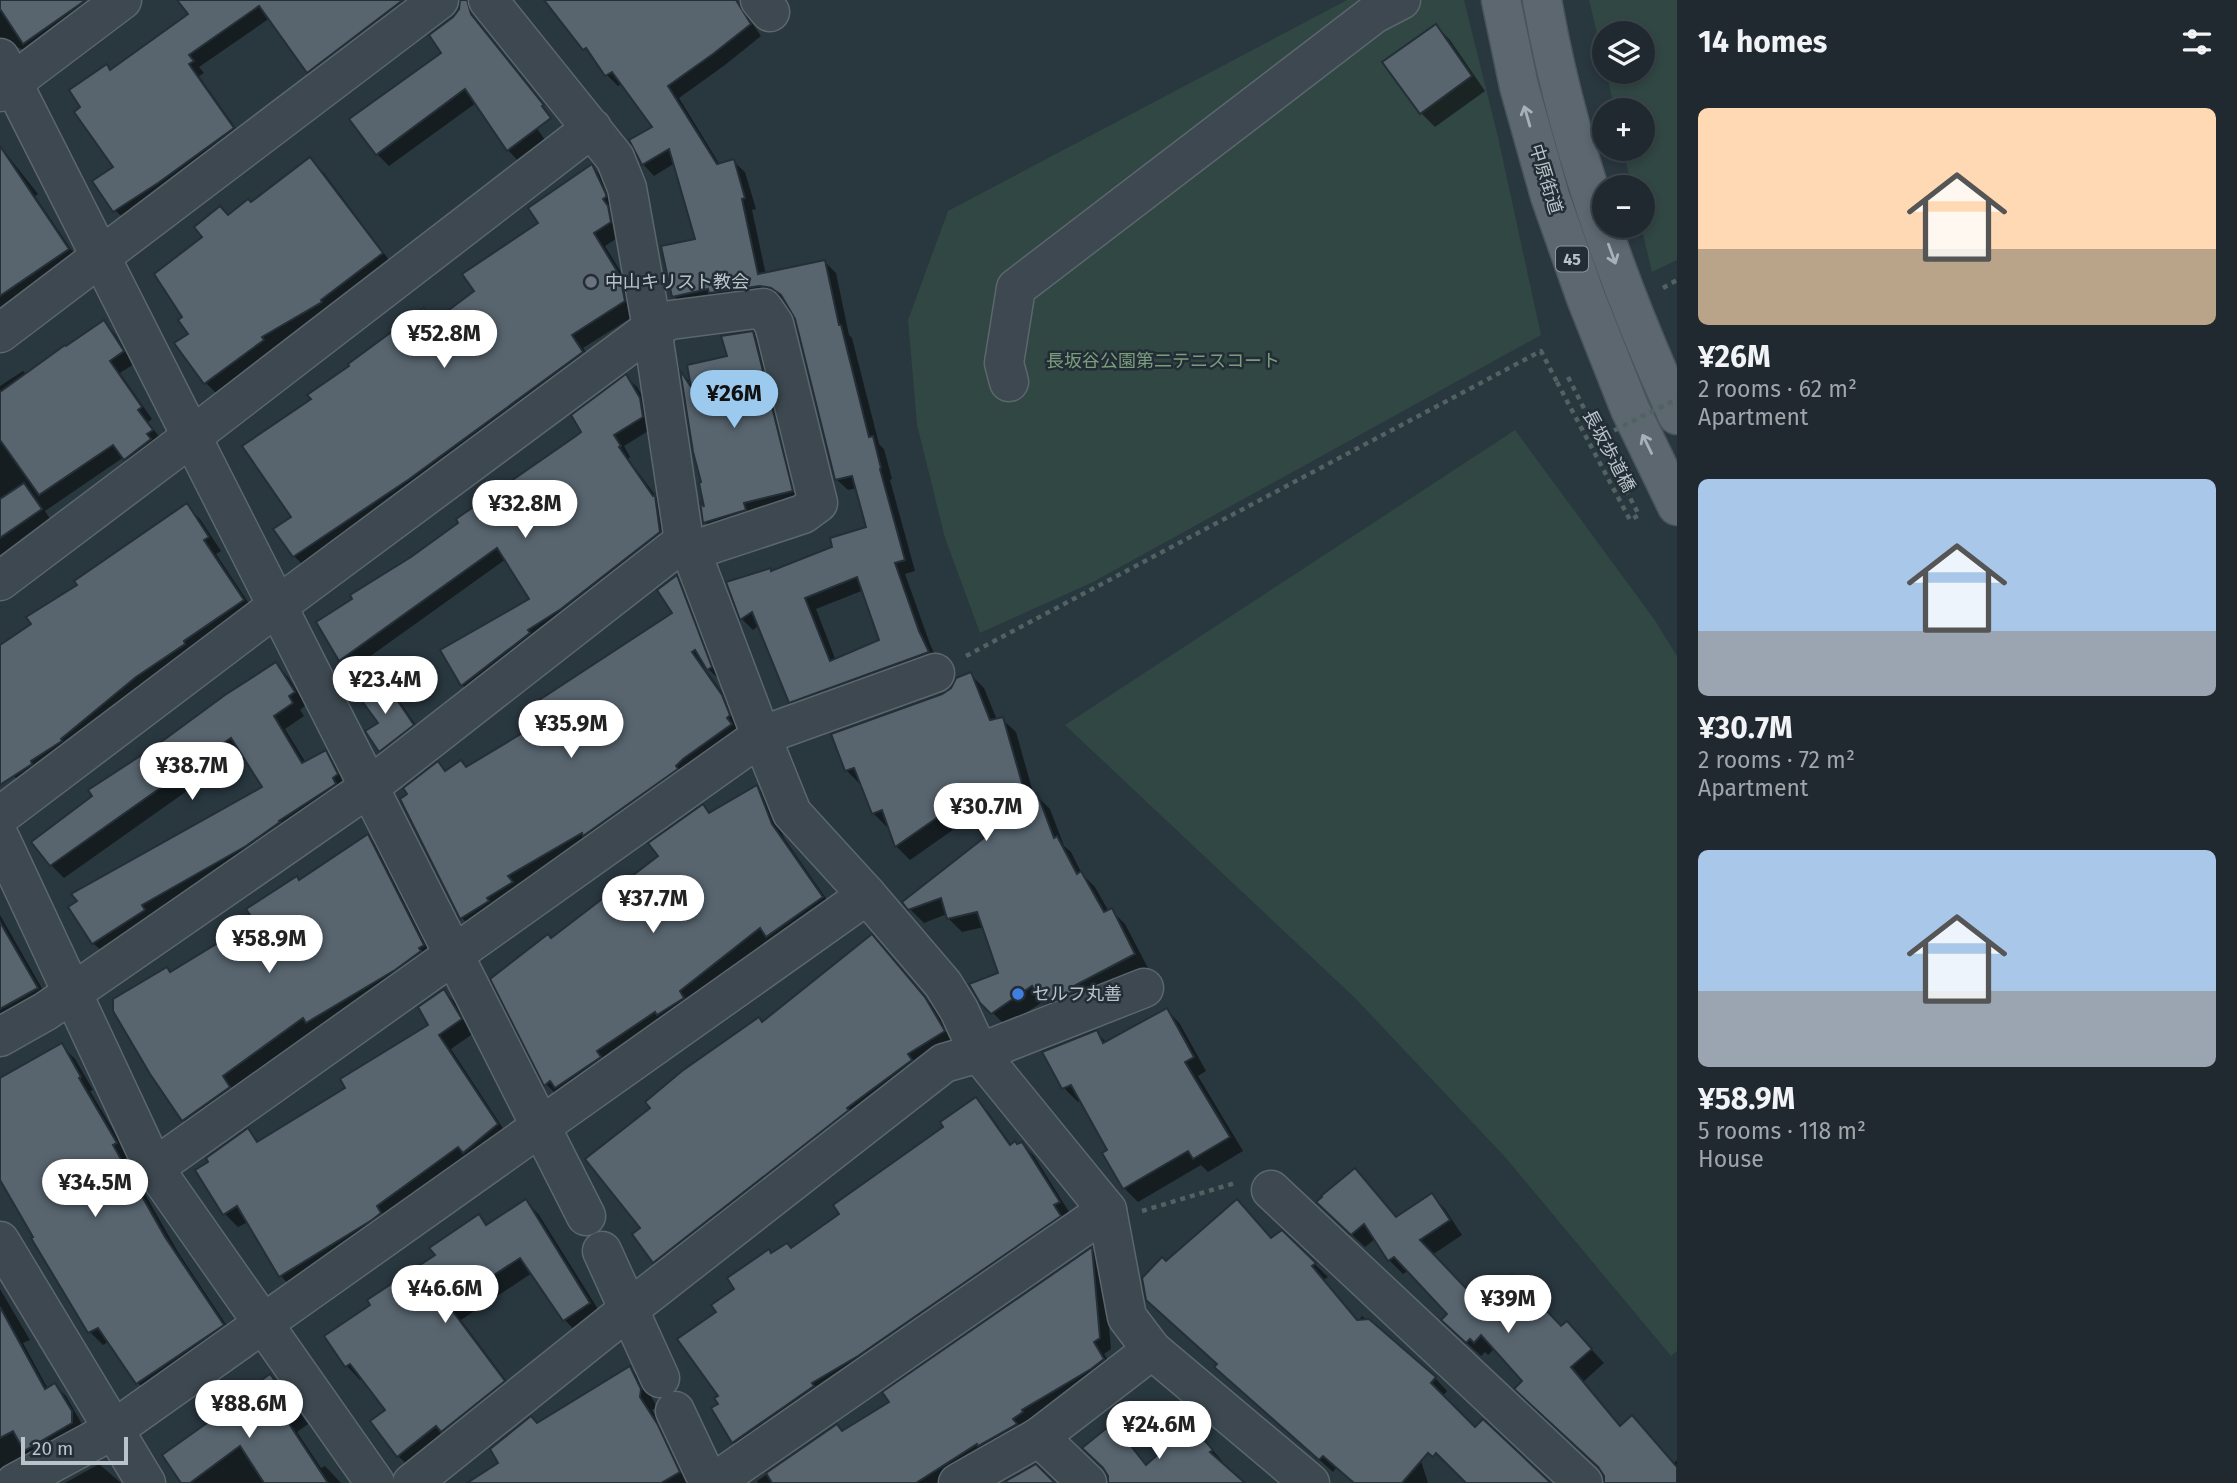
<!DOCTYPE html>
<html lang="en">
<head>
<meta charset="utf-8">
<style>
  :root { --surface:#1f292f; --page:#2c353b; --text:#f1f3f6; --muted:#a1a6aa; --line:#3c454b; --accent:#9bcaee }
  body { margin:0; font-family:"Fira Sans","Noto Sans JP",sans-serif; background:var(--page); color:var(--text); height:100vh; display:flex; flex-direction:column; font-size:26px; white-space:nowrap }
  * { box-sizing:border-box; margin:0 }
  p { font-size:23px; color:var(--muted) }
  .icon { flex:none; width:38px; height:38px; fill:none; stroke:currentColor; stroke-width:2; stroke-linecap:round; stroke-linejoin:round }
  .map { position:relative; flex:1; overflow:hidden }
  .drawer { display:flex; flex-direction:column; background:var(--surface); width:560px }
  .drawer>* { flex:none }
  .buttons { position:absolute; left:1592px; top:21px; display:grid; gap:14px }
  .buttons a { display:grid; place-items:center; width:63px; height:63px; border-radius:50%; background:var(--surface); box-shadow:0 4px 10px #0003,0 0 0 2px var(--line); font-size:35px }
  .scale { position:absolute; left:21px; bottom:18px; width:107px; box-sizing:border-box; padding-left:7px; border:4px solid #bac3ca; border-top:0; font-size:19px; line-height:24px; white-space:nowrap; color:#bac3ca; -webkit-text-stroke:5px #222d35; paint-order:stroke }
  .price { position:absolute; translate:-50% -60px; padding:0 16px; border-radius:24px; background:#fff; color:#222; font-size:23px; line-height:46px; filter:drop-shadow(0 2px 4px #0008) }
  .price::after { content:''; position:absolute; left:50%; top:42px; width:21px; height:16px; margin-left:-10px; background:inherit; clip-path:polygon(0 0,100% 0,50% 100%) }
  .price.active { background:var(--accent); color:#111 }
  ul { padding:0; list-style:none }
  li { display:grid; align-content:center; gap:14px; height:371px; padding:0 21px }
  li span { display:grid; place-items:center; height:217px; border-radius:10px; color:#555 }
  li>.icon { margin-inline-start:auto }
  span .icon { width:126px; height:126px; fill:#fffc; stroke-width:1 }
  li b { font-size:30px }
  h2 { display:flex; justify-content:space-between; align-items:center; height:84px; padding:0 21px; font-size:30px }
  main { display:flex; flex:1; min-height:0 }
  .map>svg:first-child { display:block }
  .green { fill:#314743 }
  .shadow { fill:#0007; fill-rule:evenodd }
  .building { fill:#58656f; stroke:#242f37; stroke-width:2; fill-rule:evenodd }
  .lines { fill:none; stroke-linecap:round; stroke-linejoin:round }
  .minor-casing { stroke:#5b666d; stroke-width:41 }
  .major-casing { stroke:#4a545c; stroke-width:41 }
  .path { stroke:#506362; stroke-width:4.5; stroke-dasharray:5 5; stroke-linecap:butt }
  .minor { stroke:#3d4850; stroke-width:38 }
  .major { stroke:#5c676f; stroke-width:38 }
  .path-bridge { stroke:#506362; stroke-width:4.5; stroke-dasharray:5 5; stroke-linecap:butt }
  .oneway { stroke:#a7b1b8 }
  .worship-dot { fill:#6b7280; stroke:#222d35; stroke-width:2.5 }
  .shop-dot { fill:#3f7fe0; stroke:#222d35; stroke-width:2.5 }
  .labels { text-anchor:middle; dominant-baseline:central; stroke-width:5; stroke-linejoin:round; paint-order:stroke }
  .shield { fill:#222d35; stroke:#8c969d; stroke-width:2 }
  .shield-label { font-size:16px; font-weight:bold; fill:#bac3ca }
  .street-label { font-size:18px; fill:#bac3ca; stroke:#222d35 }
  .poi-label { font-size:18px; fill:#bac3ca; stroke:#222d35; text-anchor:start }
  .park-label { font-size:18px; fill:#7b9d7d; stroke:#222d35 }
</style>
</head>
<body>
<main>
<div class="map">
<svg width="1677" height="1483" viewBox="0 0 1677 1483">
  <rect width="100%" height="100%" fill="#29373f"/>
  <g class="green">
    <path d="M1347,0H1464L1498,137L1541,335L1093,582L980,633L945,538L917,425L908,320L948,211Z"/>
    <path d="M1589,0H1677V260L1652,272L1641,226H1643V187H1632L1623,149H1643V110H1615L1606,72H1643V33H1605V68Z"/>
    <path d="M1515,430L1654,619L1677,656V1351L1671,1356L1505,1157L1356,999L1065,725Z"/>
  </g>
  <g class="shadow">
    <path d="M0,0H105L24,50L14,46L0,50Z"/>
    <path d="M198,0H429L320,83L308,72L270,18L199,67L204,73L199,76L244,140L123,218L111,206L115,168L111,72L190,14Z"/>
    <path d="M546,0H736L761,36L725,65L679,98L720,165L733,161L745,172L756,209L752,210L766,275L825,262L836,273L849,335L852,338L879,444L884,449L892,479L890,480L915,571L905,574L930,644L939,664L802,713L791,702L759,625L753,630L742,619L770,570L772,572L835,548L868,528L857,488L848,490L836,479L797,318L784,299L773,297L685,307L674,296L697,240L675,163L654,176L643,164L631,141L654,127L623,83L618,86L607,75ZM864,590L881,641L836,661L816,609Z"/>
    <path d="M1436,26L1450,40L1485,91L1435,127L1421,113Z"/>
    <path d="M468,28L547,143L520,163L508,150L476,103L389,166L377,154L443,53Z"/>
    <path d="M0,146L38,194L35,196L79,261L0,315Z"/>
    <path d="M310,159L324,173L395,268L219,396L206,383L185,317L228,217L251,204Z"/>
    <path d="M592,166L604,179L622,235L605,246L632,290L637,314L583,348L594,365L306,568L294,556L293,517L313,400L352,366L424,310L435,321L477,291Z"/>
    <path d="M104,322L115,334L134,364L120,373L152,419L148,422L164,443L137,470L124,457L45,511L52,522L0,558V386L23,371L26,374Z"/>
    <path d="M752,333L764,346L804,503L717,534L705,522L703,483L683,375L693,385L729,357Z"/>
    <path d="M626,377L637,387L651,411L653,428L624,446L630,457L628,459L665,508L671,543L473,695L462,685L531,599L506,559L351,670L341,660L412,558L583,432Z"/>
    <path d="M186,505L200,519L221,551L216,554L256,614L24,786L11,773L0,756V647L33,624L79,586Z"/>
    <path d="M676,577L688,589L721,681L705,666L704,667L734,709L741,728L474,930L462,918L438,763L446,772L467,768L536,727L674,613Z"/>
    <path d="M276,664L288,677L306,705L300,710L304,716L285,729L306,763L325,752L338,765L350,788L106,955L93,943L264,787L242,752L64,878L51,865Z"/>
    <path d="M970,674L984,688L997,720L1002,719L1016,732L1034,796L1036,795L1050,809L1064,846L1071,852L1082,874L1095,887L1109,912L1111,910L1125,924L1148,968L1059,1017L1044,1001L1006,1026L981,1001L1001,974L984,927L962,932L948,918L947,914L924,923L910,909L992,833L977,813L910,860L896,846L889,826L887,827L873,813L862,784H860L846,770Z"/>
    <path d="M385,684L396,696L424,737L392,762L380,750Z"/>
    <path d="M757,787L769,799L784,838L834,910L558,1096L546,1084L493,979L552,940L661,857L710,814Z"/>
    <path d="M368,836L380,848L435,958L196,1132L184,1120L151,1073L257,922Z"/>
    <path d="M0,915L48,999L0,1027Z"/>
    <path d="M884,949L938,1012L957,1045L667,1275L654,1262L642,1228L763,1023Z"/>
    <path d="M444,991L457,1004L474,1033L451,1049L510,1139L294,1290L281,1276L248,1222L238,1227L225,1214L248,1130L260,1143L348,1088L431,1026Z"/>
    <path d="M1167,1010L1180,1024L1206,1071L1198,1076L1243,1151L1208,1172L1201,1165L1138,1202L1124,1188L1110,1151L1081,1100L1078,1102L1064,1088L1045,1052L1096,1032L1107,1043Z"/>
    <path d="M62,1046L75,1059L93,1090L90,1091L129,1156L125,1159L178,1252L235,1338L151,1396L138,1383L109,1341L103,1345L90,1332L33,1239L36,1237L0,1176V1084Z"/>
    <path d="M976,1099L988,1112L1012,1146H1018L1022,1144L1034,1156L1071,1215L746,1455L733,1442L713,1409L720,1405L718,1312L737,1289L772,1255L792,1250L842,1214L945,1128Z"/>
    <path d="M1355,1170L1397,1219L1432,1195L1445,1209L1462,1235L1432,1255L1481,1306L1562,1328L1580,1337L1604,1363L1583,1382L1621,1427L1632,1417L1674,1463L1677,1460V1483H1620L1495,1348L1488,1355L1485,1352L1481,1356L1457,1334L1450,1314L1409,1270L1403,1274L1389,1260L1375,1239L1365,1247L1332,1216Z"/>
    <path d="M526,1201L539,1215L603,1317L578,1334L565,1320L532,1273L461,1320L517,1395L412,1469L398,1456L387,1410L363,1378L360,1380L347,1366L326,1337L372,1305L437,1256L479,1216L488,1226Z"/>
    <path d="M1282,1232L1328,1277L1323,1280L1358,1321L1362,1316L1435,1378L1447,1391L1442,1397L1475,1430L1548,1483H1468L1409,1423L1428,1483H1354L1336,1468L1333,1472L1229,1379L1218,1365L1166,1263L1272,1240Z"/>
    <path d="M1091,1249L1103,1261L1111,1349L1104,1354L1115,1371L945,1483H758L757,1481L837,1426L844,1433L891,1402Z"/>
    <path d="M0,1289L30,1340L23,1343L48,1389L55,1385L66,1396L88,1435L38,1462L29,1454L0,1471Z"/>
    <path d="M629,1368L642,1380L657,1407L652,1410L670,1440L690,1483H470L501,1464L538,1425Z"/>
    <path d="M270,1376L282,1389L308,1424L297,1432L321,1468L325,1466L341,1483H184L230,1408Z"/>
    <path d="M1113,1425L1147,1466L1202,1438L1223,1462L1221,1464L1242,1483H1110Z"/>
    <path d="M99,1464L121,1483H65Z"/>
  </g>
  <g class="building">
    <path d="M0,0H86L23,44L0,9Z"/>
    <path d="M177,0H403L307,73L259,6L189,55L194,61L189,64L234,128L158,183L113,212L92,181L113,167L74,112L80,107L69,90L107,64L110,70L188,14Z"/>
    <path d="M460,0H467L471,14L544,105L542,106L551,118L507,151L465,89L376,155L349,119L441,53L429,35L453,17L459,9Z"/>
    <path d="M544,0H736L751,24L713,54L668,86L717,164L734,159L745,198L742,199L758,274L825,260L839,325H841L869,437L873,436L881,468L880,469L905,560L895,563L919,631L929,652L789,703L752,612L740,620L726,582L771,568V571L832,547L830,538L866,527L852,476L835,480L795,319L781,295L771,288L760,286L709,293L708,289L672,297L661,246L695,239L669,149L642,165L629,140L652,127L612,72L605,76L586,48L583,50ZM857,577L879,640L830,661L805,598Z"/>
    <path d="M1436,24L1472,76L1420,114L1382,62Z"/>
    <path d="M0,146L69,249L0,296Z"/>
    <path d="M310,157L383,253L321,300L322,302L262,337L264,340L204,384L174,343L188,334L178,320L182,317L154,274L202,237L194,227L220,206L228,215L248,199L251,202Z"/>
    <path d="M592,164L606,194V197L603,199L608,206L611,222L594,233L620,276L625,301L572,335L583,352L408,480L293,557L273,529L291,517L242,446L311,399L307,395L349,366L348,364L424,308L434,321L474,291L462,274L538,223L528,208Z"/>
    <path d="M104,320L124,351L110,361L142,407L138,410L153,430L147,434L151,439L124,460L113,445L39,495L0,440V392L65,345L66,346Z"/>
    <path d="M753,331L793,491L744,503L746,510L703,523L700,501L704,507L699,483L701,482L693,452L680,370L691,387L687,365L727,356L721,336Z"/>
    <path d="M626,374L640,398L643,417L614,435L621,446L619,447L653,496L655,495L660,532L561,609L528,630L530,633L461,686L440,650L529,599L497,548L339,661L316,622L352,599L350,595L411,557L458,523L456,519L576,436L581,432L571,415Z"/>
    <path d="M24,483L42,509L0,538V499Z"/>
    <path d="M187,503L209,537L204,540L244,600L184,641L185,644L136,677L61,739L62,741L31,761L32,764L0,785V645L31,624L26,617L77,585L74,581Z"/>
    <path d="M677,575L712,667L707,670L695,650L692,652L722,695L730,715L727,718L732,724L683,759L676,766L678,769L583,836L582,833L508,876L513,882L487,898L489,901L460,919L400,799L407,794L403,788L438,761L445,771L461,760L466,767L534,726L524,710L672,613L657,590Z"/>
    <path d="M276,662L295,692L289,696L293,703L274,716L302,763L326,750L338,774L333,778L336,784L279,821L280,822L246,846L142,905L145,910L92,944L68,907L77,901L71,894L262,787L231,738L50,866L31,842L92,796L88,790L157,745L225,695Z"/>
    <path d="M971,672L990,720L1003,717L1026,797L1037,793L1054,838L1057,836L1077,874L1081,871L1104,912L1112,908L1135,954L1074,986L1076,991L1044,1004L1032,986L991,1014L980,1003L969,984L998,973L977,912L947,919L941,898L908,910L902,902L990,833L964,799L895,847L882,810L872,814L854,768L845,771L831,734L942,694L951,688L956,678Z"/>
    <path d="M385,682L414,725L379,752L365,731L378,723L359,697Z"/>
    <path d="M757,785L772,824L823,897L766,937L760,928L680,991L684,998L657,1015L655,1012L597,1051L601,1057L555,1088L550,1081L544,1086L490,979L548,934L551,938L658,856L648,843L703,804L709,813Z"/>
    <path d="M368,834L424,945L419,948L421,951L395,970L306,1023L303,1018L223,1076L230,1087L182,1121L150,1074L113,1011V999L167,967L170,972L254,921L246,909L297,876L299,880Z"/>
    <path d="M0,922L38,988L0,1009Z"/>
    <path d="M872,934L925,997L945,1031L908,1054L912,1060L847,1108L849,1110L653,1263L632,1234L640,1228L585,1159L650,1108L645,1102L682,1071L759,1017L762,1022Z"/>
    <path d="M444,989L462,1019L439,1035L498,1124L463,1153L458,1147L377,1206L381,1213L372,1220L279,1277L237,1206L223,1215L195,1170L208,1162L206,1158L248,1128L257,1142L345,1088L340,1079L428,1025L418,1007Z"/>
    <path d="M1167,1008L1194,1057L1185,1062L1230,1137L1193,1159L1188,1151L1123,1189L1102,1153L1107,1150L1071,1085L1062,1089L1042,1052L1097,1030L1103,1043Z"/>
    <path d="M62,1043L81,1077L79,1078L117,1143L113,1145L165,1237L224,1325L136,1384L98,1328L88,1333L31,1238L33,1237L0,1180V1078Z"/>
    <path d="M976,1097L1010,1145L1015,1141L1017,1144L1022,1142L1060,1202L1054,1205L1061,1216L858,1356L812,1383L814,1386L732,1443L711,1408L718,1404L714,1398L718,1396L677,1339L716,1312L711,1305L734,1289L727,1278L769,1249L771,1253L787,1243L791,1248L839,1214L833,1205L943,1127L940,1122Z"/>
    <path d="M1355,1168L1396,1217L1432,1193L1450,1220L1420,1240L1481,1304L1512,1274L1561,1326L1567,1321L1592,1349L1571,1367L1620,1426L1632,1415L1677,1467V1483H1604V1476L1598,1467L1514,1389L1522,1381L1481,1335L1474,1343L1470,1339L1466,1343L1441,1320L1447,1314L1394,1257L1388,1261L1364,1224L1351,1235L1316,1202L1322,1197L1321,1196Z"/>
    <path d="M526,1199L590,1303L563,1321L520,1258L448,1305L505,1381L441,1432L436,1426L397,1457L370,1421L385,1410L350,1364L345,1367L324,1336L370,1305L367,1300L435,1255L429,1248L479,1214L486,1225Z"/>
    <path d="M1237,1199L1271,1238L1282,1230L1316,1263L1312,1266L1357,1320L1369,1319L1436,1377L1431,1383L1475,1427L1483,1419L1551,1483H1466L1436,1453L1433,1457L1428,1453L1402,1483H1354L1323,1456L1319,1460L1214,1367L1217,1364L1146,1300L1142,1278L1162,1257L1166,1261Z"/>
    <path d="M1092,1247L1100,1338L1094,1342L1104,1359L1091,1369L1022,1410L1023,1412L1013,1419L1017,1424L978,1446L977,1444L916,1483H772L766,1473L837,1424L842,1431L889,1402L882,1392Z"/>
    <path d="M0,1307L45,1389L55,1383L72,1411V1423L24,1451L13,1431L0,1438Z"/>
    <path d="M630,1366L641,1389L640,1397L658,1425L680,1472L661,1483H467L498,1463L490,1449L531,1416L537,1423Z"/>
    <path d="M270,1374L297,1411L286,1419L328,1483H264L240,1446L190,1483H181L162,1455L228,1408L226,1405Z"/>
    <path d="M1113,1423L1146,1465L1191,1425L1213,1450L1210,1452L1245,1483H1108V1476L1103,1468L1082,1448Z"/>
    <path d="M1036,1464L1055,1483H1007L1006,1481Z"/>
  </g>
  <g class="lines">
    <g class="minor-casing">
      <g id="minor">
        <path d="M488,0L615,158L627,188L652,328L684,541L691,551L761,736L792,813L867,895L943,984L959,1010L979,1053L1107,1210L1127,1317L1152,1350L1310,1483"/>
        <path d="M760,0L770,12"/>
        <path d="M0,58L586,1216"/>
        <path d="M0,92L122,0"/>
        <path d="M0,333L439,0"/>
        <path d="M1009,382L1004,363L1016,288L1374,14L1401,0"/>
        <path d="M0,581L191,437L592,128"/>
        <path d="M0,816L276,607L652,328L671,320L763,308L774,324L818,503L803,514L691,551"/>
        <path d="M0,838L154,1168L375,1483"/>
        <path d="M0,1037L46,1011L368,788L684,541"/>
        <path d="M154,1168L761,736L935,673"/>
        <path d="M1271,1190L1583,1483"/>
        <path d="M0,1241L146,1483"/>
        <path d="M602,1251L660,1378"/>
        <path d="M675,1411L709,1483"/>
        <path d="M1039,1437L1087,1483"/>
        <path d="M15,1483L113,1430L867,895"/>
        <path d="M412,1483L628,1310L944,1063L979,1053L1144,988"/>
        <path d="M713,1483L1107,1210"/>
        <path d="M958,1483L1039,1437L1152,1350"/>
      </g>
    </g>
    <g class="major-casing">
      <g id="major">
        <path d="M1501,0L1519,86L1550,196L1586,298L1630,409L1677,506"/>
        <path d="M1542,0C1567,143 1617,283 1677,415"/>
      </g>
    </g>
    <g class="path">
      <path d="M1663,288L1677,280"/>
      <path d="M1568,377L1593,426"/>
      <path d="M966,656L1541,351L1557,382"/>
      <path d="M1142,1211L1235,1183"/>
    </g>
    <use href="#minor" class="minor"/>
    <use href="#major" class="major"/>
    <path class="path-bridge" d="M1557,382L1630,520L1639,515L1599,438L1677,399"/>
  </g>
  <defs><path id="oneway-shaft" d="M-6 0H5M1.5-3L5.5 0L1.5 3" fill="none" stroke-width="1.6" stroke-linecap="round" stroke-linejoin="round" transform="scale(1.75)"/></defs>
  <g class="oneway">
    <use href="#oneway-shaft" transform="translate(1527 116) rotate(-106)"/>
    <use href="#oneway-shaft" transform="translate(1612 254) rotate(70)"/>
    <use href="#oneway-shaft" transform="translate(1647 444) rotate(-116)"/>
  </g>
  <circle class="worship-dot" cx="591" cy="282" r="7"/>
  <circle class="shop-dot" cx="1018" cy="994" r="7"/>
  <g class="labels">
    <rect class="shield" x="1556" y="246.5" width="32" height="25" rx="5"/>
    <g class="shield-label">
      <text x="1572" y="259">45</text>
    </g>
    <g class="street-label">
      <text transform="translate(1546 179) rotate(73)">中原街道</text>
      <text transform="translate(1609 451) rotate(62)">長坂歩道橋</text>
    </g>
    <g class="poi-label">
      <text x="605" y="282">中山キリスト教会</text>
      <text x="1032" y="994">セルフ丸善</text>
    </g>
    <g class="park-label">
      <text x="1163" y="361">長坂谷公園第二テニスコート</text>
    </g>
  </g>
</svg>
<div class="buttons">
<a><svg class="icon" aria-label="layers" viewBox="0 0 24 24"><path d="M12 4l9 5-9 5-9-5zM3 14l9 5 9-5"/></svg></a>
<a>+</a>
<a>−</a>
</div>
<div class="scale">20 m</div>
<b class="price" style="left:444px;top:370px">¥52.8M</b>
<b class="price active" style="left:734px;top:430px">¥26M</b>
<b class="price" style="left:525px;top:540px">¥32.8M</b>
<b class="price" style="left:385px;top:716px">¥23.4M</b>
<b class="price" style="left:571px;top:760px">¥35.9M</b>
<b class="price" style="left:192px;top:802px">¥38.7M</b>
<b class="price" style="left:986px;top:843px">¥30.7M</b>
<b class="price" style="left:653px;top:935px">¥37.7M</b>
<b class="price" style="left:269px;top:975px">¥58.9M</b>
<b class="price" style="left:95px;top:1219px">¥34.5M</b>
<b class="price" style="left:445px;top:1325px">¥46.6M</b>
<b class="price" style="left:1508px;top:1335px">¥39M</b>
<b class="price" style="left:249px;top:1440px">¥88.6M</b>
<b class="price" style="left:1159px;top:1461px">¥24.6M</b>
</div>
<section class="drawer">
<h2>14 homes<svg class="icon" aria-label="filters" viewBox="0 0 24 24"><path d="M4 7h16M4 17h16"/><circle cx="9" cy="7" r="2"/><circle cx="15" cy="17" r="2"/></svg></h2>
<ul>
<li><span style="background:linear-gradient(#ffd9b3 65%,#b9a48a 0)"><svg class="icon" aria-label="home" viewBox="0 0 24 24"><path d="M3 11l9-7 9 7M6 9v11h12V9"/></svg></span><div><b>¥26M</b><p>2 rooms · 62 m²</p><p>Apartment</p></div></li>
<li><span style="background:linear-gradient(#a9c7e8 70%,#9aa5b1 0)"><svg class="icon" aria-label="home" viewBox="0 0 24 24"><path d="M3 11l9-7 9 7M6 9v11h12V9"/></svg></span><div><b>¥30.7M</b><p>2 rooms · 72 m²</p><p>Apartment</p></div></li>
<li><span style="background:linear-gradient(#a9c7e8 65%,#9aa5b1 0)"><svg class="icon" aria-label="home" viewBox="0 0 24 24"><path d="M3 11l9-7 9 7M6 9v11h12V9"/></svg></span><div><b>¥58.9M</b><p>5 rooms · 118 m²</p><p>House</p></div></li>
</ul>
</section>
</main>
</body>
</html>
